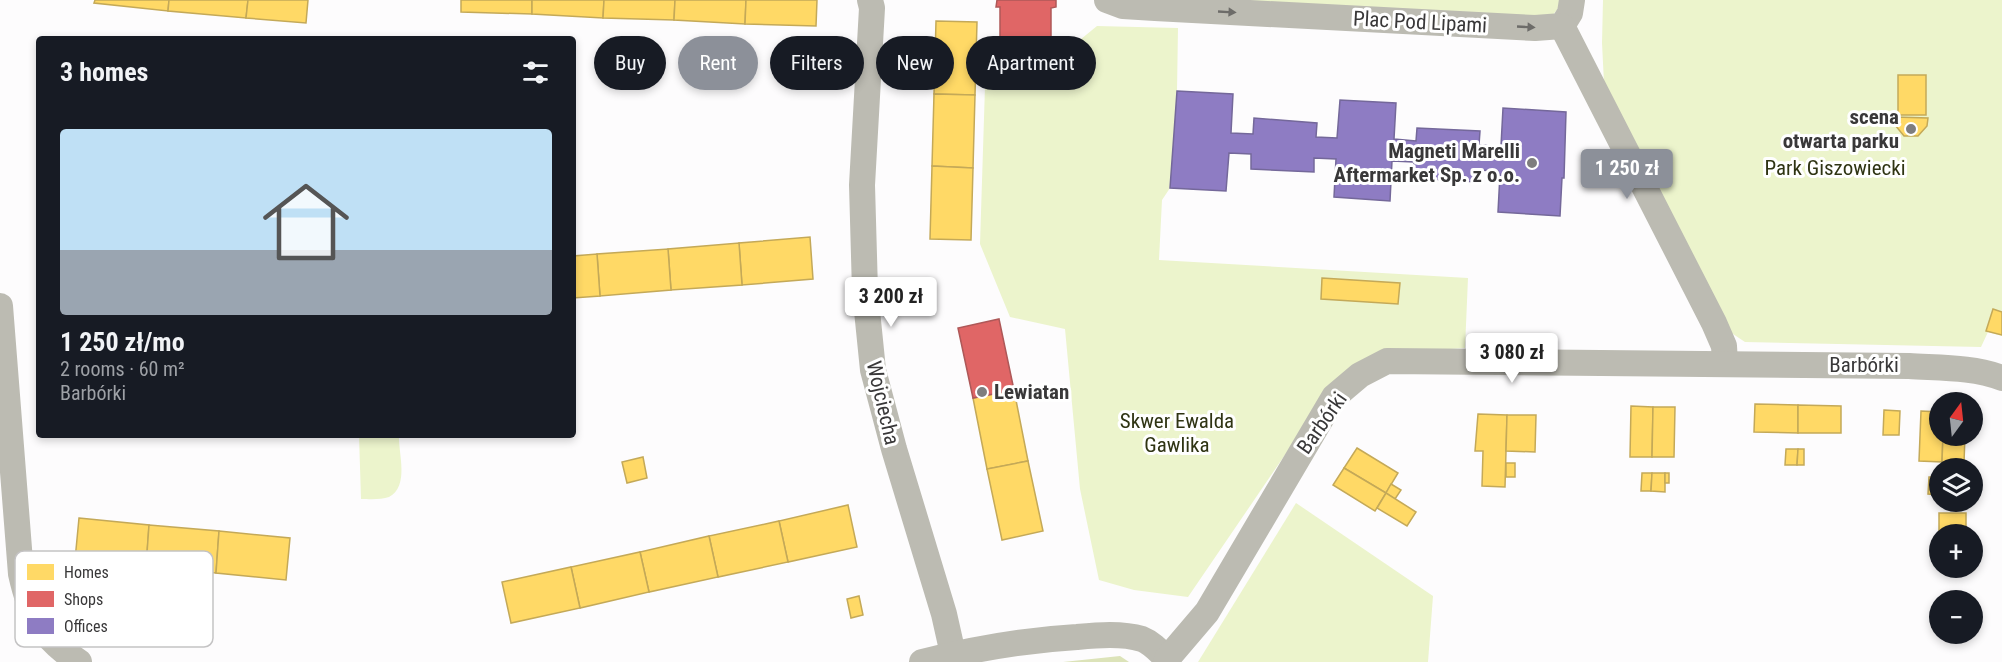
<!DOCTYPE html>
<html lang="en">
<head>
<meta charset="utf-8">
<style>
  :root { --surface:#171b24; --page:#20242c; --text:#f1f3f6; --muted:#9ea1a6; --accent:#8c9099 }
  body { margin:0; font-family:"Roboto Condensed",sans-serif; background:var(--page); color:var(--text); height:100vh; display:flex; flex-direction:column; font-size:22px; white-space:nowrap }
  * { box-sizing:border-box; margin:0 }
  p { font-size:20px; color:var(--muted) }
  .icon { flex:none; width:33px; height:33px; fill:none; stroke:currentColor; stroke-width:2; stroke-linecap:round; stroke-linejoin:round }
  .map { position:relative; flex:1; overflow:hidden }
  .sheet { position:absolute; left:36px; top:36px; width:540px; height:402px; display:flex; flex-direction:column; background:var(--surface); border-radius:6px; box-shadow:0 3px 9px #0003 }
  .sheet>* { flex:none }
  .guide { position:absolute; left:594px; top:36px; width:570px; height:54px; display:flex; gap:12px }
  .needle { width:39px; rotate:15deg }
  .buttons { position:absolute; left:1929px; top:392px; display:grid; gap:12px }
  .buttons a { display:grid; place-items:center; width:54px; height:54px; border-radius:50%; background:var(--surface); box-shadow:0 3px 9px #0003; font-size:30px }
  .price { position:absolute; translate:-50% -51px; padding:0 14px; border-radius:6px; background:#fff; color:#222; font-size:20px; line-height:39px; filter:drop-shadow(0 2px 3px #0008) }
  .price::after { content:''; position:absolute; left:50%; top:36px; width:18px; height:14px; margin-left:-9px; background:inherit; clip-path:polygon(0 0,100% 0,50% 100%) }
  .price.active { background:var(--accent); color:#fff }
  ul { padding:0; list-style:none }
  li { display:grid; align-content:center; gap:12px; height:318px; padding:0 24px }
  li span { display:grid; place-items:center; height:186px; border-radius:6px; color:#555 }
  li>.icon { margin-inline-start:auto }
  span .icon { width:108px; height:108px; fill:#fffc; stroke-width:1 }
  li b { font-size:26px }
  h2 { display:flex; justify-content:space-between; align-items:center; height:72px; padding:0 24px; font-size:26px }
  .pill { padding:0 21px; border-radius:27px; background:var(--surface); box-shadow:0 3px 9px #0003; font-size:21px; line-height:54px }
  .pill.active { background:var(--accent); color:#fff }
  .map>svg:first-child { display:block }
  .green { fill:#ecf4cc }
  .forest { fill:#dce3b9 }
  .homes { fill:#ffd966; stroke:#c4a958; stroke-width:1.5 }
  .shops { fill:#e06666; stroke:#ae5858; stroke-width:1.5 }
  .offices { fill:#8e7cc3; stroke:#74689a; stroke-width:1.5 }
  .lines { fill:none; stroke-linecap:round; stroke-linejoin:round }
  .street { stroke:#bcbbb2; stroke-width:26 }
  .oneway { fill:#6d6c69 }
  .poi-dot { fill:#7e7d7e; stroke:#fff; stroke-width:2 }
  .labels { text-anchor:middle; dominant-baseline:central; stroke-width:6; stroke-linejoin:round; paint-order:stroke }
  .street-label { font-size:21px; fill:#393839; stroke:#fff }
  .poi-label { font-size:21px; font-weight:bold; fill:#393839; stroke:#fff; text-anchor:end }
  .park-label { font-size:21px; fill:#2f3413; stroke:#fff }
  .key { fill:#fff; stroke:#c4c3c4; stroke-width:1.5 }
  .key-label { font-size:16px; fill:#393839 }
</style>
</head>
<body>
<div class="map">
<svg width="2002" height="662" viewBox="0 0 2002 662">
  <rect width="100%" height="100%" fill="#fdfcfd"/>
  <g class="green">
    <path d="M1125,0H1562L1557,10L1550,18Z"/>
    <path d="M1603,0H2002V336L1988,332L1981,347L1745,342L1730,332L1604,83L1602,43Z"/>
    <path d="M1097,26L1178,28L1177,91L1170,188L1162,200L1159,260L1468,278L1465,348L1393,353L1321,402L1188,597L1134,590L1099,580L1080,489L1065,329L1010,317L980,244L986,55L1048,66Z"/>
    <path d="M359,435H399C398,453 410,486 389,497C381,500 369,499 361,499Z"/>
    <path d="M1296,503L1433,596L1428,662H1198Z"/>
  </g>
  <path class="forest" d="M1120,656L1129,662H1063Z"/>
  <g class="homes">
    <path d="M95,0H169L168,11L94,3Z"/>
    <path d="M169,0H248L246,18L168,11Z"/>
    <path d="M248,0H308L306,23L246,18Z"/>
    <path d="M461,0H532V14L461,12Z"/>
    <path d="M532,0H604L603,18L532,14Z"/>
    <path d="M604,0H675L674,20L603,18Z"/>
    <path d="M675,0H746L745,24L674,20Z"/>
    <path d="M746,0H817L816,26L745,24Z"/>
    <path d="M936,21L977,22L975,95L934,94Z"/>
    <rect x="1898" y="75" width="28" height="40"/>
    <path d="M934,94L975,95L973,168L932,166Z"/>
    <path d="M1895,117L1928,118L1927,126L1918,136H1904L1895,125Z"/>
    <path d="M932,166L973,168L971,240L930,239Z"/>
    <path d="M810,237L813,279L742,285L739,243Z"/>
    <path d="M739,243L742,285L671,290L668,249Z"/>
    <path d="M668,249L671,290L600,296L597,254Z"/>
    <path d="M597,254L600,296L573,298V256Z"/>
    <path d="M1322,278L1400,283L1398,304L1321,299Z"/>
    <path d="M1993,309L2002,312V335L1986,331Z"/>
    <path d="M1014,390L1028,461L987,469L973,398Z"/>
    <path d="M1755,404L1798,405V433L1754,432Z"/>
    <path d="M1798,405L1841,406V433H1798Z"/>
    <path d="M1631,406L1653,407L1652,457H1630Z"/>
    <path d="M1653,407H1675L1674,457H1652Z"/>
    <path d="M1884,410L1900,411L1899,435H1883Z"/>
    <path d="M1921,411L1940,412V435H1943L1942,462L1919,461Z"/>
    <path d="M1478,414L1507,415L1505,487L1482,486L1483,451H1475Z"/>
    <path d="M1507,415H1536L1535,452L1506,451Z"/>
    <path d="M1943,435H1965L1964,463L1942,462Z"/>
    <path d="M1357,448L1398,473L1386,493L1344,468Z"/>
    <path d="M1786,449H1798L1797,465H1785Z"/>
    <path d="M1798,449H1804V465H1797Z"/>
    <path d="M643,457L647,478L627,483L622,462Z"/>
    <path d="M1028,461L1043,531L1002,540L987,469Z"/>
    <rect x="1942" y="462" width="8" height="6"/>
    <rect x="1506" y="463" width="9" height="14"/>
    <path d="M1344,468L1386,493L1375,511L1333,485Z"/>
    <path d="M1642,473H1652L1651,491H1641Z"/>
    <path d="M1652,473H1665V492L1651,491Z"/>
    <rect x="1665" y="473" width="4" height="10"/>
    <path d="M1929,477H1940V495L1928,494Z"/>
    <path d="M1391,484L1401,490L1395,499L1386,493Z"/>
    <path d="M1386,493L1416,512L1407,526L1377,508Z"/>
    <path d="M848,505L857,547L788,562L779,521Z"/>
    <path d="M1939,513H1966V534H1940L1939,539Z"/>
    <path d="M79,518L149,525L146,567L75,560Z"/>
    <path d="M779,521L788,562L718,577L709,536Z"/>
    <path d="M149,525L219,531L216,573L146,567Z"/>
    <path d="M219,531L290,538L286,580L216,573Z"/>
    <path d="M709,536L718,577L649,592L640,552Z"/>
    <path d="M640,552L649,592L580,608L571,567Z"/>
    <path d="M571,567L580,608L511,623L502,582Z"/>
    <path d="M859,596L863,615L851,618L847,599Z"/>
  </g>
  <g class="shops">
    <path d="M997,0H1056V7L1051,8V40L1000,39V7H996Z"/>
    <path d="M999,319L1014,390L973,398L958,328Z"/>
  </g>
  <path class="offices" d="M1177,91L1233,94L1231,133L1253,134L1254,118L1317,123L1316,137L1337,138L1340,100L1396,103L1394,139L1416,141L1417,128L1480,131L1479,145L1501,146L1503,108L1566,112L1564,178H1562L1560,216L1498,212L1500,174H1498V171L1477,170V182L1414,178V162L1392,161L1390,201L1334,197L1336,159L1314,158V172L1251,169V154L1229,153L1226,191L1170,188Z"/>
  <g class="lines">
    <g class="street">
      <path d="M870,0L872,8L862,185L865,291L873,370L894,449L944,614L953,654"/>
      <path d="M1107,0L1123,6L1155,8L1535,28L1562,26L1570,13L1572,0"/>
      <path d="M1562,26L1714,323L1724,346L1725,364"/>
      <path d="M0,306L21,574C30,615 43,639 79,662"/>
      <path d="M922,662C973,649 1024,640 1077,637C1098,635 1122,633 1142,639C1152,643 1159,651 1167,659"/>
      <path d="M1166,662L1167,659L1207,612L1334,397L1360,375L1387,361L1909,366C1940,368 1974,367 2002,378"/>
    </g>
  </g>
  <defs><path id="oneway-solid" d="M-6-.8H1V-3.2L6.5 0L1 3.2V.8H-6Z" transform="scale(1.5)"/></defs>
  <g class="oneway">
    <use href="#oneway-solid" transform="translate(1227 12) rotate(3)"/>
    <use href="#oneway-solid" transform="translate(1526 27) rotate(3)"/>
  </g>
  <g class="poi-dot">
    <circle cx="1911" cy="129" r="6"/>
    <circle cx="1532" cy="163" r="6"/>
    <circle cx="982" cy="392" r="6"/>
  </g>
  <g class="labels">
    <g class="street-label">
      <text transform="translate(1420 22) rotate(3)">Plac Pod Lipami</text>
      <text x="1864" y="365">Barbórki</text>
      <text transform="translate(883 403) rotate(77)">Wojciecha</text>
      <text transform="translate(1322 423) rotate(-55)">Barbórki</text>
    </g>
    <g class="poi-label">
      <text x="1899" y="117">scena<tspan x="1899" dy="24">otwarta parku</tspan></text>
      <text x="1520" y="151">Magneti Marelli<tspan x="1520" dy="24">Aftermarket Sp. z o.o.</tspan></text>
      <text x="994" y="392" text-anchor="start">Lewiatan</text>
    </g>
    <g class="park-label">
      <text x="1835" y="168">Park Giszowiecki</text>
      <text x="1177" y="421">Skwer Ewalda<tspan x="1177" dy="24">Gawlika</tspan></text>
    </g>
  </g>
  <rect x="15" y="551" width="198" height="96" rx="9" class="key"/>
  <rect x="27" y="564" width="27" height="16" fill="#ffd966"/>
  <rect x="27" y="591" width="27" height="16" fill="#e06666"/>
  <rect x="27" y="618" width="27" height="16" fill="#8e7cc3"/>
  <g class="key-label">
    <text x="64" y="578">Homes</text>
    <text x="64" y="605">Shops</text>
    <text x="64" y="632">Offices</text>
  </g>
</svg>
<div class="buttons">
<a><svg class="needle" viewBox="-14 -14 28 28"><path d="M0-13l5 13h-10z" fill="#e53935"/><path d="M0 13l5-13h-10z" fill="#9ea1a6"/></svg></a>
<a><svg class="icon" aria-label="layers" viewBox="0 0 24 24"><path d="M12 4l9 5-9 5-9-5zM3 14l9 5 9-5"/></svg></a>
<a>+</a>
<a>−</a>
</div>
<b class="price active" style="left:1627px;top:200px">1 250 zł</b>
<b class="price" style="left:891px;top:328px">3 200 zł</b>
<b class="price" style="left:1512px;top:384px">3 080 zł</b>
<div class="guide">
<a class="pill">Buy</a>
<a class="pill active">Rent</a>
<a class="pill">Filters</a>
<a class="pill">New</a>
<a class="pill">Apartment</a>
</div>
<section class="sheet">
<h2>3 homes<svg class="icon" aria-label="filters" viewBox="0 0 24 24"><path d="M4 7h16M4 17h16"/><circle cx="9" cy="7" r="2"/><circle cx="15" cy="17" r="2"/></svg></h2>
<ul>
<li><span style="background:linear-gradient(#bfe0f5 65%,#9aa5b1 0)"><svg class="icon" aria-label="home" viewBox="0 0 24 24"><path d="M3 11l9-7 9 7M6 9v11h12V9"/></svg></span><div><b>1 250 zł/mo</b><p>2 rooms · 60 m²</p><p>Barbórki</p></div></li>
</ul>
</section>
</div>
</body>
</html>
